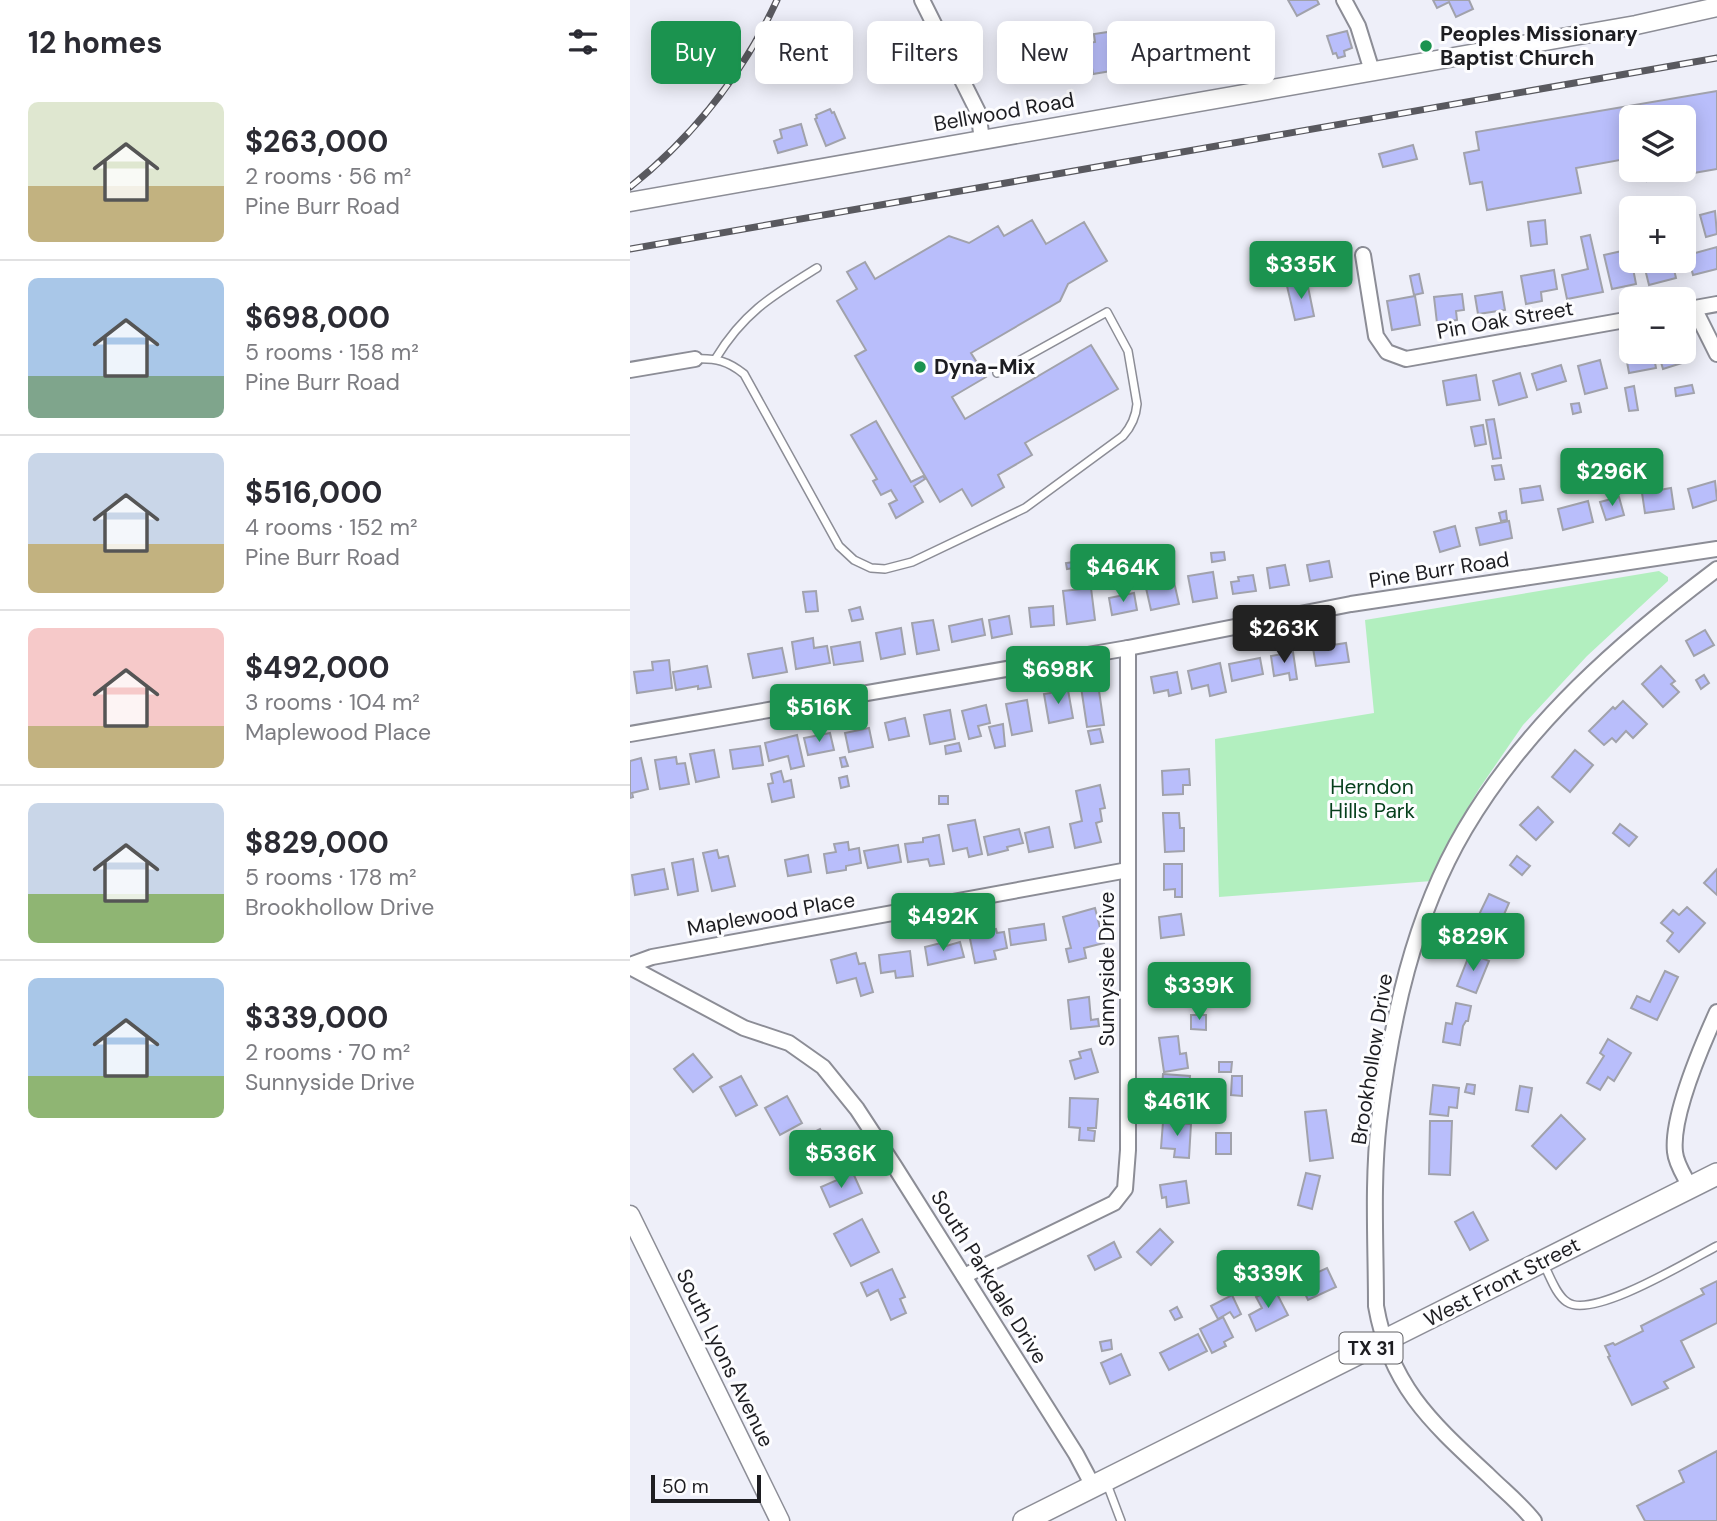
<!DOCTYPE html>
<html lang="en">
<head>
<meta charset="utf-8">
<style>
  :root { --surface:#fff; --page:#f2f2f3; --text:#2b2b33; --muted:#7c7c81; --line:#e1e1e2; --accent:#1b934f }
  body { margin:0; font-family:"DM Sans",sans-serif; background:var(--page); color:var(--text); height:100vh; display:flex; flex-direction:column; font-size:26px; white-space:nowrap }
  * { box-sizing:border-box; margin:0 }
  p { font-size:23px; color:var(--muted) }
  .icon { flex:none; width:38px; height:38px; fill:none; stroke:currentColor; stroke-width:2; stroke-linecap:round; stroke-linejoin:round }
  .map { position:relative; flex:1; overflow:hidden }
  .panel { display:flex; flex-direction:column; background:var(--surface); width:630px }
  .panel>* { flex:none }
  .banner { position:absolute; left:21px; top:21px; width:665px; height:63px; display:flex; gap:14px }
  .fabs { position:absolute; left:989px; top:105px; display:grid; gap:14px }
  .fabs a { display:grid; place-items:center; width:77px; height:77px; border-radius:10px; background:var(--surface); box-shadow:0 4px 18px #0003; font-size:35px }
  .scale { position:absolute; left:21px; bottom:18px; width:110px; box-sizing:border-box; padding-left:7px; border:4px solid #1d1d21; border-top:0; font-size:19px; line-height:24px; white-space:nowrap; color:#1d1d21; -webkit-text-stroke:5px #fdfdff; paint-order:stroke }
  .price { position:absolute; translate:-50% -60px; padding:0 16px; border-radius:7px; background:var(--accent); color:#fff; font-size:23px; line-height:46px; filter:drop-shadow(0 2px 4px #0008) }
  .price::after { content:''; position:absolute; left:50%; top:42px; width:21px; height:16px; margin-left:-10px; background:inherit; clip-path:polygon(0 0,100% 0,50% 100%) }
  .price.active { background:#222; color:#fff }
  ul { padding:0; list-style:none }
  li { display:flex; align-items:center; gap:21px; height:175px; padding:0 28px }
  li+li { border-top:2px solid var(--line) }
  li span { display:grid; place-items:center; flex:none; width:196px; height:140px; border-radius:10px; color:#555 }
  li>.icon { margin-inline-start:auto }
  span .icon { width:84px; height:84px; fill:#fffc; stroke-width:1 }
  li b { font-size:30px }
  h2 { display:flex; justify-content:space-between; align-items:center; height:84px; padding:0 28px; font-size:30px }
  .tag { padding:0 24px; border-radius:10px; background:var(--surface); box-shadow:0 4px 18px #0003; font-size:24px; line-height:63px }
  .tag.active { background:var(--accent); color:#fff }
  main { display:flex; flex:1; min-height:0 }
  .map>svg:first-child { display:block }
  .green { fill:#b2efbf }
  .building { fill:#b9befb; stroke:#a1a2ab; stroke-width:2 }
  .lines { fill:none; stroke-linecap:round; stroke-linejoin:round }
  .service-casing { stroke:#8c8d96; stroke-width:10 }
  .minor-casing { stroke:#8c8d96; stroke-width:18 }
  .tertiary-casing { stroke:#8c8d96; stroke-width:21 }
  .primary-casing { stroke:#8c8d96; stroke-width:24 }
  .service { stroke:#fff; stroke-width:7 }
  .minor { stroke:#fff; stroke-width:14 }
  .tertiary { stroke:#fff; stroke-width:18 }
  .primary { stroke:#fff; stroke-width:21 }
  .rail-casing { stroke:#59595f; stroke-width:7 }
  .rail { stroke:#fdfdff; stroke-width:4.5; stroke-dasharray:13; stroke-linecap:butt }
  .poi-dot { fill:#1b934f; stroke:#fdfdff; stroke-width:2.5 }
  .labels { text-anchor:middle; dominant-baseline:central; stroke-width:6; stroke-linejoin:round; paint-order:stroke }
  .shield { fill:#fdfdff; stroke:#606064; stroke-width:2 }
  .shield-label { font-size:19px; font-weight:bold; fill:#1d1d21 }
  .poi-label { font-size:21px; font-weight:bold; fill:#1d1d21; stroke:#fdfdff; text-anchor:start }
  .street-label { font-size:21px; fill:#1d1d21; stroke:#fdfdff }
  .park-label { font-size:21px; fill:#053f1b; stroke:#fdfdff }
</style>
</head>
<body>
<main>
<section class="panel">
<h2>12 homes<svg class="icon" aria-label="filters" viewBox="0 0 24 24"><path d="M4 7h16M4 17h16"/><circle cx="9" cy="7" r="2"/><circle cx="15" cy="17" r="2"/></svg></h2>
<ul>
<li><span style="background:linear-gradient(#dfe7d0 60%,#c2b280 0)"><svg class="icon" aria-label="home" viewBox="0 0 24 24"><path d="M3 11l9-7 9 7M6 9v11h12V9"/></svg></span><div><b>$263,000</b><p>2 rooms · 56 m²</p><p>Pine Burr Road</p></div></li>
<li><span style="background:linear-gradient(#a9c7e8 70%,#7fa58c 0)"><svg class="icon" aria-label="home" viewBox="0 0 24 24"><path d="M3 11l9-7 9 7M6 9v11h12V9"/></svg></span><div><b>$698,000</b><p>5 rooms · 158 m²</p><p>Pine Burr Road</p></div></li>
<li><span style="background:linear-gradient(#c9d6e8 65%,#c2b280 0)"><svg class="icon" aria-label="home" viewBox="0 0 24 24"><path d="M3 11l9-7 9 7M6 9v11h12V9"/></svg></span><div><b>$516,000</b><p>4 rooms · 152 m²</p><p>Pine Burr Road</p></div></li>
<li><span style="background:linear-gradient(#f6c9c9 70%,#c2b280 0)"><svg class="icon" aria-label="home" viewBox="0 0 24 24"><path d="M3 11l9-7 9 7M6 9v11h12V9"/></svg></span><div><b>$492,000</b><p>3 rooms · 104 m²</p><p>Maplewood Place</p></div></li>
<li><span style="background:linear-gradient(#c9d6e8 65%,#8fb573 0)"><svg class="icon" aria-label="home" viewBox="0 0 24 24"><path d="M3 11l9-7 9 7M6 9v11h12V9"/></svg></span><div><b>$829,000</b><p>5 rooms · 178 m²</p><p>Brookhollow Drive</p></div></li>
<li><span style="background:linear-gradient(#a9c7e8 70%,#8fb573 0)"><svg class="icon" aria-label="home" viewBox="0 0 24 24"><path d="M3 11l9-7 9 7M6 9v11h12V9"/></svg></span><div><b>$339,000</b><p>2 rooms · 70 m²</p><p>Sunnyside Drive</p></div></li>
</ul>
</section>
<div class="map">
<svg width="1087" height="1521" viewBox="0 0 1087 1521">
  <rect width="100%" height="100%" fill="#eeeff9"/>
  <path class="green" d="M1029,571L1038,577V581L957,656L893,725L849,789L824,831L802,881L589,897L585,739L744,713L735,620Z"/>
  <g class="building">
    <path d="M658,0H687L689,4L667,16Z"/>
    <path d="M803,0H839L843,9L826,17L819,2L807,8Z"/>
    <path d="M581,23L586,57L569,62L567,49L540,53L537,37L546,36L545,28L555,27L556,34L567,33L566,26Z"/>
    <path d="M717,31L722,48L714,51L715,56L708,58L706,53L703,54L697,36Z"/>
    <path d="M478,32L482,60L485,59L487,70L463,74L458,43L465,42L464,34Z"/>
    <path d="M1087,91V169L1017,181L1015,170H1054V117H1001V158L946,168L951,193L857,210L852,182L840,184L834,153L849,150L846,132Z"/>
    <path d="M200,109L202,113L204,112L215,138L196,146L185,119L187,118L186,115Z"/>
    <path d="M171,124L177,145L148,153L144,141L152,138L150,130Z"/>
    <path d="M783,145L787,159L753,167L749,154Z"/>
    <path d="M1085,211L1087,234L1076,237L1070,215Z"/>
    <path d="M402,220L416,244L454,222L477,261L438,284L430,301L341,353L356,377L322,397L335,419L461,345L488,389L395,443L402,455L368,475L374,487L342,506L332,489L310,502L225,356L236,350L207,301L227,289L217,272L235,262L245,279L319,236L339,243L368,226L374,236Z"/>
    <path d="M915,220L917,244L901,246L898,222Z"/>
    <path d="M960,235L973,292L937,299L932,275L958,269L951,237Z"/>
    <path d="M1087,247V269L1063,275L1058,255Z"/>
    <path d="M992,251L994,259L1001,258L1006,284L982,289L974,255Z"/>
    <path d="M1042,261L1046,278L1019,285L1015,269Z"/>
    <path d="M924,270L927,289L911,292L912,301L896,304L891,276Z"/>
    <path d="M789,274L793,293L784,295L780,276Z"/>
    <path d="M677,282L684,316L665,320L657,286Z"/>
    <path d="M872,292L875,310L848,314L845,296Z"/>
    <path d="M832,294L834,310L826,311L827,320L807,323L804,297Z"/>
    <path d="M785,296L790,325L762,330L757,301Z"/>
    <path d="M1023,352L1026,368L999,373L996,356Z"/>
    <path d="M1028,352H1052L1055,362L1033,369Z"/>
    <path d="M970,360L977,388L955,394L948,366Z"/>
    <path d="M931,365L936,381L907,390L902,374Z"/>
    <path d="M890,373L897,397L869,405L863,381Z"/>
    <path d="M846,375L850,400L817,405L813,381Z"/>
    <path d="M1062,385L1064,393L1046,396L1045,388Z"/>
    <path d="M1004,386L1008,410L999,411L995,388Z"/>
    <path d="M949,403L951,412L943,414L941,404Z"/>
    <path d="M864,419L871,458L863,459L856,420Z"/>
    <path d="M246,421L281,482L293,476L295,479L284,486L293,502L266,518L259,504L267,500L261,490L251,495L243,481L247,479L221,435Z"/>
    <path d="M853,425L856,444L845,446L841,427Z"/>
    <path d="M871,465L874,479L865,480L862,466Z"/>
    <path d="M1085,481L1087,500L1063,508L1058,489Z"/>
    <path d="M910,486L913,500L892,503L890,489Z"/>
    <path d="M1041,488L1044,509L1015,513L1012,493Z"/>
    <path d="M989,497L994,515L976,520L970,502Z"/>
    <path d="M958,501L963,522L933,530L928,509Z"/>
    <path d="M876,511L877,520L871,521L869,513Z"/>
    <path d="M879,521L882,538L850,545L846,528Z"/>
    <path d="M825,526L830,546L810,552L804,532Z"/>
    <path d="M594,552L595,560L582,562L581,553Z"/>
    <path d="M699,561L702,577L680,581L677,565Z"/>
    <path d="M444,562V568L437,569L436,563Z"/>
    <path d="M655,565L659,585L640,588L637,568Z"/>
    <path d="M583,572L587,598L563,602L558,576Z"/>
    <path d="M623,575L626,591L603,594L601,582L609,581L608,577Z"/>
    <path d="M544,582L549,604L521,610L516,588Z"/>
    <path d="M461,588L465,620L437,624L433,591Z"/>
    <path d="M186,591L188,611L176,612L173,592Z"/>
    <path d="M504,593L507,610L482,615L479,598Z"/>
    <path d="M423,606L424,625L401,627L399,608Z"/>
    <path d="M230,607L233,619L222,621L219,610Z"/>
    <path d="M379,616L382,634L362,638L359,620Z"/>
    <path d="M352,619L355,635L322,642L319,626Z"/>
    <path d="M303,620L309,650L287,654L282,623Z"/>
    <path d="M271,628L275,654L251,659L246,633Z"/>
    <path d="M1075,630L1084,645L1064,656L1056,641Z"/>
    <path d="M183,638L184,648L197,646L200,663L166,669L162,642Z"/>
    <path d="M230,642L233,661L204,665L201,647Z"/>
    <path d="M716,643L719,662L686,666L683,648Z"/>
    <path d="M152,648L157,672L123,678L118,654Z"/>
    <path d="M663,652L667,679L660,680L659,673L644,676L641,656Z"/>
    <path d="M630,658L633,674L602,681L599,664Z"/>
    <path d="M39,660L42,688L7,693L4,672L23,670L22,662Z"/>
    <path d="M590,663L596,692L580,696L578,685L562,689L558,671Z"/>
    <path d="M77,666L81,687L68,689V686L46,690L43,672Z"/>
    <path d="M1031,666L1045,681L1041,684L1049,692L1033,707L1012,684Z"/>
    <path d="M547,672L551,693L539,696L538,690L524,693L521,677Z"/>
    <path d="M1074,675L1079,683L1071,689L1066,680Z"/>
    <path d="M468,684L474,725L457,727L451,687Z"/>
    <path d="M438,690L443,718L419,723L414,694Z"/>
    <path d="M397,700L402,731L382,735L376,704Z"/>
    <path d="M993,701L1017,724L1003,738L996,731L986,742L982,738L974,745L959,731L983,707L985,709Z"/>
    <path d="M356,705L360,723L348,726L351,736L339,739L332,711Z"/>
    <path d="M320,710L325,739L300,744L294,715Z"/>
    <path d="M275,718L279,736L259,740L255,723Z"/>
    <path d="M373,724L375,746L365,748L359,727Z"/>
    <path d="M239,728L243,747L219,752L215,733Z"/>
    <path d="M470,729L473,742L461,744L458,731Z"/>
    <path d="M200,733L204,750L178,755L174,738Z"/>
    <path d="M167,735L174,766L161,769L158,756L139,761L135,743Z"/>
    <path d="M329,743L331,751L316,754L315,746Z"/>
    <path d="M130,746L133,765L103,769L100,750Z"/>
    <path d="M84,750L89,777L66,782L60,754Z"/>
    <path d="M945,750L963,765L940,792L922,777Z"/>
    <path d="M46,757L47,764L55,763L59,784L30,789L25,760Z"/>
    <path d="M215,757L218,766L212,767L210,758Z"/>
    <path d="M11,758L18,789L2,793L3,797L0,798V761Z"/>
    <path d="M559,769L560,785H553V794L533,795L532,771Z"/>
    <path d="M151,771L154,782L161,780L164,797L142,802L138,784L143,783L141,774Z"/>
    <path d="M217,776L219,786L211,788L209,778Z"/>
    <path d="M470,785L475,808L470,809L472,821L466,823L471,842L445,848L440,824L452,821L446,791Z"/>
    <rect x="309" y="796" width="9" height="8"/>
    <path d="M908,807L923,822L906,840L890,825Z"/>
    <path d="M533,813H549L550,828H554V851L535,852Z"/>
    <path d="M345,820L352,854L339,857L337,848L323,851L318,825Z"/>
    <path d="M990,824L1007,837L999,846L983,833Z"/>
    <path d="M419,827L423,847L399,852L395,833Z"/>
    <path d="M389,829L393,843L377,847L378,850L358,855L354,837Z"/>
    <path d="M309,835L314,864L300,866L298,859L278,862L275,844L293,842V838Z"/>
    <path d="M218,842L219,850L229,848L231,863L216,866V870L197,873L194,854L206,852L204,844Z"/>
    <path d="M268,845L271,862L238,868L234,851Z"/>
    <path d="M87,850L89,858L98,856L105,886L82,891L73,853Z"/>
    <path d="M178,855L181,872L158,876L155,860Z"/>
    <path d="M887,856L900,866L892,875L880,865Z"/>
    <path d="M63,859L68,891L48,895L42,863Z"/>
    <path d="M534,864H552V897H545V889L534,890Z"/>
    <path d="M34,869L38,889L5,895L2,875Z"/>
    <path d="M1087,869V895L1074,883Z"/>
    <path d="M859,894L879,903L866,933L845,923Z"/>
    <path d="M1057,907L1075,923L1049,952L1037,941L1043,933L1031,923L1043,910L1049,915Z"/>
    <path d="M465,908L474,943L454,948L456,958L439,962L436,949L441,948L433,917Z"/>
    <path d="M551,914L554,935L531,938L529,917Z"/>
    <path d="M414,924L416,940L381,945L379,929Z"/>
    <path d="M366,929L367,933L374,932L377,948L364,951L366,959L345,963L339,934Z"/>
    <path d="M315,942L316,946L330,942L334,957L298,965L295,947Z"/>
    <path d="M280,951L283,976L266,978L265,971L251,973L249,955Z"/>
    <path d="M226,953L229,964L235,963L243,992L231,996L226,978L207,983L201,960Z"/>
    <path d="M840,953L859,961L846,993L827,986Z"/>
    <path d="M1035,971L1048,977L1027,1020L1001,1008L1007,996L1020,1002Z"/>
    <path d="M549,978L552,1003L535,1005L533,980Z"/>
    <path d="M459,997L461,1020L468,1019L469,1026L441,1029L438,1000Z"/>
    <path d="M826,1003L841,1006L838,1021H836L833,1026L830,1045L813,1042L816,1023L822,1024Z"/>
    <path d="M561,1015H576V1030L561,1029Z"/>
    <path d="M548,1036L550,1054L556,1053L558,1068L534,1072L529,1038Z"/>
    <path d="M978,1039L1001,1053L984,1081L978,1077L970,1090L957,1083L974,1056L970,1053Z"/>
    <path d="M461,1049L468,1072L445,1079L440,1061L451,1058L449,1052Z"/>
    <path d="M63,1054L82,1077L63,1092L44,1069Z"/>
    <path d="M589,1062H602L601,1072H589Z"/>
    <path d="M533,1074L560,1076L557,1110L545,1109V1101L531,1100Z"/>
    <path d="M111,1076L127,1105L106,1116L90,1087Z"/>
    <path d="M602,1076H612V1096L601,1095Z"/>
    <path d="M837,1084L845,1085L844,1094L835,1092Z"/>
    <path d="M803,1085L829,1088L827,1108L819,1107L818,1116L800,1114Z"/>
    <path d="M890,1086L902,1088L898,1112L886,1110Z"/>
    <path d="M157,1096L172,1123L150,1135L135,1108Z"/>
    <path d="M440,1098L468,1099L466,1128H458V1130L465,1131L464,1141L449,1140L450,1128L439,1127Z"/>
    <path d="M696,1110L703,1158L680,1161L675,1112Z"/>
    <path d="M931,1115L955,1139L926,1169L902,1146Z"/>
    <path d="M800,1121H822L820,1175L799,1174Z"/>
    <path d="M533,1122L561,1124L559,1158L544,1157L545,1149L531,1148Z"/>
    <path d="M190,1129L203,1157L185,1165L179,1152L170,1156L164,1142Z"/>
    <rect x="586" y="1133" width="15" height="21"/>
    <path d="M223,1173L232,1193L200,1207L191,1187Z"/>
    <path d="M676,1173L690,1176L682,1209L668,1205Z"/>
    <path d="M556,1181L559,1203L537,1207L536,1197L532,1198L530,1185Z"/>
    <path d="M843,1212L858,1240L840,1250L825,1222Z"/>
    <path d="M232,1219L249,1252L221,1266L204,1234Z"/>
    <path d="M530,1229L543,1242L521,1265L507,1252Z"/>
    <path d="M484,1242L491,1257L465,1270L458,1256Z"/>
    <path d="M697,1268L706,1287L678,1300L669,1281Z"/>
    <path d="M262,1269L275,1297L270,1299L276,1313L261,1320L248,1290L237,1296L231,1283Z"/>
    <path d="M1087,1281V1323L1051,1341L1064,1367L1034,1382L1038,1388L1002,1405L978,1357L980,1356L975,1346L983,1343L985,1345L1013,1331L1011,1326L1074,1294L1071,1289Z"/>
    <path d="M644,1288L658,1315L626,1331L619,1315L632,1308L626,1297Z"/>
    <path d="M602,1295L611,1314L604,1318L600,1312L588,1319L581,1306Z"/>
    <path d="M547,1307L552,1317L545,1320L540,1311Z"/>
    <path d="M593,1317L603,1337L594,1342L596,1346L582,1353L570,1329Z"/>
    <path d="M568,1334L577,1351L539,1370L530,1353Z"/>
    <path d="M481,1340L482,1349L472,1351L470,1342Z"/>
    <path d="M491,1354L500,1375L480,1384L471,1363Z"/>
    <path d="M1087,1451V1521H1015L1007,1506L1054,1482L1049,1471Z"/>
  </g>
  <g class="lines">
    <g class="service-casing">
      <g id="service">
        <path d="M86,358C114,312 142,296 187,268"/>
        <path d="M65,359C86,358 98,361 114,374L209,546L224,560L241,568L255,569L282,562L395,508L493,436C501,427 506,416 507,404L498,351L477,312L367,373"/>
        <path d="M914,1265C920,1276 926,1295 937,1302C962,1320 1060,1260 1087,1246"/>
        <path d="M477,1484L491,1521"/>
      </g>
    </g>
    <g class="minor-casing">
      <g id="minor">
        <path d="M292,0L348,112L352,139"/>
        <path d="M714,0L728,26L742,71"/>
        <path d="M733,255L746,336L757,352L776,359L1001,319"/>
        <path d="M1064,308L1087,354"/>
        <path d="M1054,310L1087,304"/>
        <path d="M0,370L65,359"/>
        <path d="M0,734L498,648L721,604L1087,549"/>
        <path d="M0,965L22,957L498,870"/>
        <path d="M0,967L114,1028L159,1043L193,1067L227,1109L265,1167L446,1454L463,1486"/>
        <path d="M1060,1187C1055,1177 1046,1164 1045,1152C1041,1116 1072,1045 1087,1012"/>
        <path d="M334,1276L484,1203L495,1189L498,1150V648"/>
        <path d="M904,1521C891,1504 873,1490 858,1475C802,1423 760,1386 746,1306C746,1245 742,1182 749,1121C761,1021 783,917 835,829C897,724 990,642 1087,569"/>
      </g>
    </g>
    <g class="tertiary-casing">
      <g id="tertiary">
        <path d="M0,202L1006,25L1087,7"/>
        <path d="M0,1215L150,1521"/>
      </g>
    </g>
    <g class="primary-casing">
      <path id="primary" d="M394,1521L1087,1174"/>
    </g>
    <use href="#service" class="service"/>
    <use href="#minor" class="minor"/>
    <use href="#tertiary" class="tertiary"/>
    <use href="#primary" class="primary"/>
    <g class="rail-casing">
      <g id="rail">
        <path d="M0,187C64,136 113,74 147,0"/>
        <path d="M0,249L1087,58"/>
      </g>
    </g>
    <use href="#rail" class="rail"/>
  </g>
  <g class="poi-dot">
    <circle cx="796" cy="46" r="7"/>
    <circle cx="290" cy="367" r="7"/>
  </g>
  <g class="labels">
    <rect class="shield" x="709.5" y="1332.5" width="63" height="31" rx="5"/>
    <g class="shield-label">
      <text x="741" y="1348">TX 31</text>
    </g>
    <g class="poi-label">
      <text x="810" y="34">Peoples Missionary<tspan x="810" dy="24">Baptist Church</tspan></text>
      <text x="304" y="367">Dyna-Mix</text>
    </g>
    <g class="street-label">
      <text transform="translate(374 112) rotate(-10)">Bellwood Road</text>
      <text transform="translate(875 320) rotate(-10)">Pin Oak Street</text>
      <text transform="translate(809 570) rotate(-9)">Pine Burr Road</text>
      <text transform="translate(141 914) rotate(-10)">Maplewood Place</text>
      <text transform="translate(477 969) rotate(-90)">Sunnyside Drive</text>
      <text transform="translate(742 1059) rotate(-81)">Brookhollow Drive</text>
      <text transform="translate(359 1277) rotate(58)">South Parkdale Drive</text>
      <text transform="translate(872 1282) rotate(-27)">West Front Street</text>
      <text transform="translate(95 1358) rotate(64)">South Lyons Avenue</text>
    </g>
    <g class="park-label">
      <text x="742" y="787">Herndon<tspan x="742" dy="24">Hills Park</tspan></text>
    </g>
  </g>
</svg>
<div class="fabs">
<a><svg class="icon" aria-label="layers" viewBox="0 0 24 24"><path d="M12 4l9 5-9 5-9-5zM3 14l9 5 9-5"/></svg></a>
<a>+</a>
<a>−</a>
</div>
<div class="scale">50 m</div>
<b class="price" style="left:671px;top:301px">$335K</b>
<b class="price" style="left:982px;top:508px">$296K</b>
<b class="price" style="left:493px;top:604px">$464K</b>
<b class="price active" style="left:654px;top:665px">$263K</b>
<b class="price" style="left:428px;top:706px">$698K</b>
<b class="price" style="left:189px;top:744px">$516K</b>
<b class="price" style="left:313px;top:953px">$492K</b>
<b class="price" style="left:843px;top:973px">$829K</b>
<b class="price" style="left:569px;top:1022px">$339K</b>
<b class="price" style="left:547px;top:1138px">$461K</b>
<b class="price" style="left:211px;top:1190px">$536K</b>
<b class="price" style="left:638px;top:1310px">$339K</b>
<div class="banner">
<a class="tag active">Buy</a>
<a class="tag">Rent</a>
<a class="tag">Filters</a>
<a class="tag">New</a>
<a class="tag">Apartment</a>
</div>
</div>
</main>
</body>
</html>
